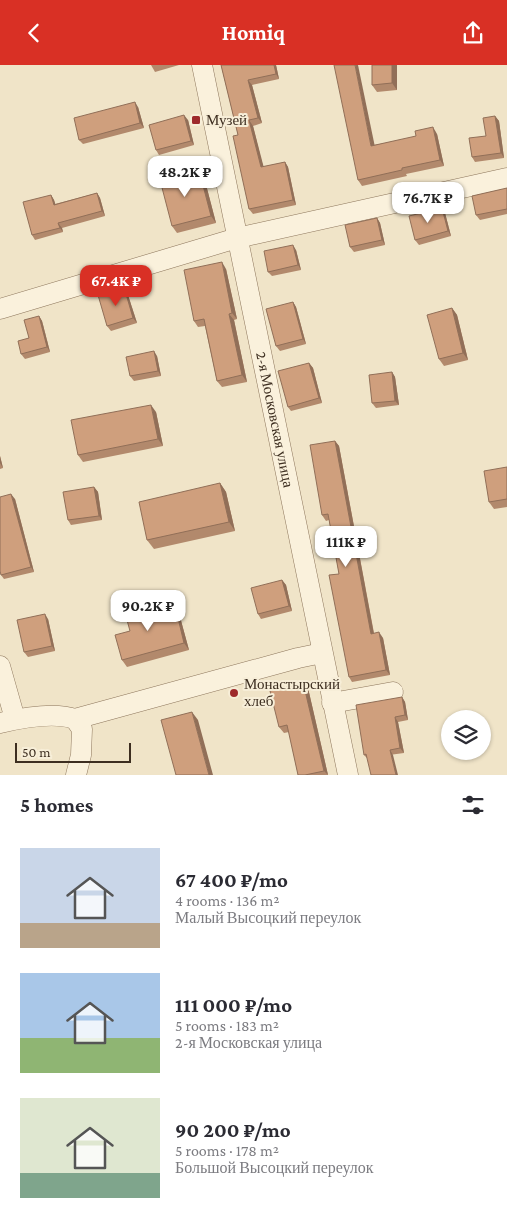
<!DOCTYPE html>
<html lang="en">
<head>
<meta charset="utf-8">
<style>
  :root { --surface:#fff; --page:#f7f7f7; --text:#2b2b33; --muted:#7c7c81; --accent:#d93025 }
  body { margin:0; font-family:"Crimson Pro",serif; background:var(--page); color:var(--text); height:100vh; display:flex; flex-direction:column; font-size:19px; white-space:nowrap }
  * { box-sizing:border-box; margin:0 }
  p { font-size:16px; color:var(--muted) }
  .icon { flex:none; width:28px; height:28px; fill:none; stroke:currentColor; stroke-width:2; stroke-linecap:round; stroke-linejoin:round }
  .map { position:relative; height:710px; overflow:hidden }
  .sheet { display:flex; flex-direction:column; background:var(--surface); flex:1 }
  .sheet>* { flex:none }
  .fabs { position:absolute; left:441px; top:645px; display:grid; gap:10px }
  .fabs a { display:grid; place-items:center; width:50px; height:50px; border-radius:50%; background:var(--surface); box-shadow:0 1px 4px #0004; font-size:25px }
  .scale { position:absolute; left:15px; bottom:12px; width:116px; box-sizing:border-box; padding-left:5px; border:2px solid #3d2e20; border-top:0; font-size:14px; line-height:18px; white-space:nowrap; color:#3d2e20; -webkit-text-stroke:4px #f7eed8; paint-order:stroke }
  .price { position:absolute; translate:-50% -42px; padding:0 11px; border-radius:10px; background:#fff; color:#222; font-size:16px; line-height:32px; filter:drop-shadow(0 1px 2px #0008) }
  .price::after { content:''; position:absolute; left:50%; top:30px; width:15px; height:11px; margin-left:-8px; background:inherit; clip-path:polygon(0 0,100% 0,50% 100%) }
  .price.on { background:var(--accent); color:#fff }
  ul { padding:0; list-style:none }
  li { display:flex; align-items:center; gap:15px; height:125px; padding:0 20px }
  li span { display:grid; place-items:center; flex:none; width:140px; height:100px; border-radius:0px; color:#555 }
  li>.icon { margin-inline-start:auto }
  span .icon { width:60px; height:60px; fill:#fffc; stroke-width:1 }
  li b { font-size:21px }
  h2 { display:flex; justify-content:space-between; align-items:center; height:60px; padding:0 20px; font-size:21px }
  header { display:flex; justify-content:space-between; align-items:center; height:65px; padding:0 20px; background:var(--accent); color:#fff; font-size:22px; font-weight:700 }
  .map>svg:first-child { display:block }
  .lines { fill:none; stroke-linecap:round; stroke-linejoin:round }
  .minor-casing { stroke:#8d765c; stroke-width:21 }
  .minor { stroke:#faf1dc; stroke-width:20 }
  .wall { fill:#b2896c }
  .shaded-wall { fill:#916f58 }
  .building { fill:#cf9f7d; stroke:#916f58 }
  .poi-dot { fill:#9e2a2b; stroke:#f7eed8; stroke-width:2 }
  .labels { text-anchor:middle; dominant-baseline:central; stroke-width:4; stroke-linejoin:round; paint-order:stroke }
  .poi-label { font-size:15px; fill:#3d2e20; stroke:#f7eed8; text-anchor:start }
  .street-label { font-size:15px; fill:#3d2e20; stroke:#f7eed8 }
</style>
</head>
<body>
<header><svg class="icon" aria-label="back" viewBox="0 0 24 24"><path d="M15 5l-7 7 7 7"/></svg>Homiq<svg class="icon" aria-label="share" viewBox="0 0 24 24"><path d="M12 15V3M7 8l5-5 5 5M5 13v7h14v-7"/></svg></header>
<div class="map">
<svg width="507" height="710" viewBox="0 0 507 710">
  <rect width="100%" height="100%" fill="#f0e4c8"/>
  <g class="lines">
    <g class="minor-casing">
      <g id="minor">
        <path id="s1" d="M202,0L348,710"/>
        <path d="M0,244L237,173L507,113"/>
        <path d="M0,601L15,654"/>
        <path d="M332,638L393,627"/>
        <path d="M75,654L82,664L81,690L76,710"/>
        <path d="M0,658C21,653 55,647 75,654L298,593L322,588"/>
      </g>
    </g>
    <use href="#minor" class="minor"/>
  </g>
  <g class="wall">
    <path d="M151,0H179L155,7Z"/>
    <path d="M221,0H276L279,14L252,20L262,58L253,61L263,102L285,97L288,102L296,140L253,149L249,144L238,70Z"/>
    <path d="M372,0H397V25L377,27L372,20Z"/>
    <path d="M138,42L144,63L83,79L79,75Z"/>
    <path d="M495,51L499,56L504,93L475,97L472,92L486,71Z"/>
    <path d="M188,55L194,80L159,90L156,85Z"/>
    <path d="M437,69L444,101L406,109L407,111L362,121L358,115L374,80Z"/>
    <path d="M199,105L204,112L216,158L177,168L172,161Z"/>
    <path d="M507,123V149L480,155L476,150Z"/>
    <path d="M97,128L100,133L105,151L62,163L63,167L35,175L32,170L51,130L54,135L55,139Z"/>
    <path d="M442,143L445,148L451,171L419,180L415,175Z"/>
    <path d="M377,153L380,158L385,180L354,187L350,182Z"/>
    <path d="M296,185L301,205L272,211L268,207Z"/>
    <path d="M226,204L237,254L234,255L247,317L222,322L217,316L205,261L198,262L194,256Z"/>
    <path d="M127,227L137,258L111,266L107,261Z"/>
    <path d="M293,237L296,242L306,279L280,286L276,281Z"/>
    <path d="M452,243L457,250L468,295L444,301L439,294Z"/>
    <path d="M39,251L42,256L50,287L25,294L21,289Z"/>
    <path d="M157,291L161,311L134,316L130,311Z"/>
    <path d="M309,298L313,303L322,338L291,346L288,342Z"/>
    <path d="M392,307L395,312L399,340L376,343L372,338Z"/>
    <path d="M156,347L163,381L83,397L78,390Z"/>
    <path d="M335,376L339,381L374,568L383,573L390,610L352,617L349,612L339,509L329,455L326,456L322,450Z"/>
    <path d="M0,391L3,403L0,404Z"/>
    <path d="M507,402V442L494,444L489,437Z"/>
    <path d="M220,418L226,427L235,466L154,484L147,475Z"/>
    <path d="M94,422L98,427L102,455L71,460L68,455Z"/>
    <path d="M15,434L34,507L4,514L1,510Z"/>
    <path d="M282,515L286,520L292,546L261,554L258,549Z"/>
    <path d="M143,540L146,552L176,545L180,552L189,585L127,602L122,595L130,566Z"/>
    <path d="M48,554L55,586L28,592L24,587Z"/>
    <path d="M308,623L328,710H298L289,667L284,668L279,662Z"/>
    <path d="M402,632L405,637L408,655L398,657L404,688L367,693L364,690Z"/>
  </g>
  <g class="shaded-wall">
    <path d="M274,0H276L279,14L276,9Z"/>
    <path d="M355,0H358L376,87L371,81Z"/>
    <path d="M392,0H397V25L392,18Z"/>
    <path d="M248,15L252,20L262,58L258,53Z"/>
    <path d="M135,37L138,42L144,63L140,58Z"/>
    <path d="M184,50L188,55L194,80L191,76Z"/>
    <path d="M495,51L499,56L504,93L501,88Z"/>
    <path d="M249,55L253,61L265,107L261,102Z"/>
    <path d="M433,62L437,69L444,101L440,95Z"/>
    <path d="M285,97L288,102L296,140L293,135Z"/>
    <path d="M199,105L204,112L216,158L211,151Z"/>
    <path d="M97,128L100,133L105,151L102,146Z"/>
    <path d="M51,130L54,135L57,144L54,140Z"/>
    <path d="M442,143L445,148L451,171L448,166Z"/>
    <path d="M377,153L380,158L385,180L382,175Z"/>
    <path d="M58,158L62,163L63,167L60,163Z"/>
    <path d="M293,180L296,185L301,205L298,200Z"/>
    <path d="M222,197L226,204L237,254L232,248Z"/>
    <path d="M124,222L127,227L137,258L133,253Z"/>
    <path d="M293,237L296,242L306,279L303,274Z"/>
    <path d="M452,243L457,250L468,295L463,288Z"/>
    <path d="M229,249L234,255L247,317L242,310Z"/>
    <path d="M39,251L42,256L50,287L47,282Z"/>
    <path d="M154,286L157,291L161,311L158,306Z"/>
    <path d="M309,298L313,303L322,338L319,333Z"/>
    <path d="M392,307L395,312L399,340L395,336Z"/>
    <path d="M151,340L156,347L163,381L158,374Z"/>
    <path d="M335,376L339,381L375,575L371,569Z"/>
    <path d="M0,391L3,403L0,398Z"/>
    <path d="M220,418L226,427L235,466L229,457Z"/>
    <path d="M94,422L98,427L102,455L99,451Z"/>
    <path d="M11,429L15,434L34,507L31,502Z"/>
    <path d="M282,515L286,520L292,546L289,541Z"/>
    <path d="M138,533L143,540L148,560L144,553Z"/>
    <path d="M176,545L180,552L189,585L184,578Z"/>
    <path d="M45,549L48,554L55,586L52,581Z"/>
    <path d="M379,567L383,573L390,610L386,605Z"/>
    <path d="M303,617L308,623L328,710L324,706Z"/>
    <path d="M402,632L405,637L408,655L405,650Z"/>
    <path d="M192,647L198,655L213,710H209Z"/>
    <path d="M395,652L398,657L404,688L400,683Z"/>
    <path d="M390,685L393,690L398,710H396Z"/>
  </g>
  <g class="building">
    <path d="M221,0H274L276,9L248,15L258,53L249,55L261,102L285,97L293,135L249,144L233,71L238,70Z"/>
    <path d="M334,0H355L371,81L416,71L415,66L433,62L440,95L402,103V105L358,115Z"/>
    <path d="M372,0H392V18L372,20Z"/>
    <path d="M135,37L140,58L79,75L74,53Z"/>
    <path d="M184,50L191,76L156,85L149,60Z"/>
    <path d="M495,51L501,88L472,92L469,73L486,71L483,53Z"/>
    <path d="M199,105L211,151L172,161L160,115Z"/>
    <path d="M507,123V144L476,150L472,131Z"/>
    <path d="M97,128L102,146L58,158L60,163L32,170L23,137L51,130L54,140Z"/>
    <path d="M442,143L448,166L415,175L409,151Z"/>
    <path d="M377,153L382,175L350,182L345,160Z"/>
    <path d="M293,180L298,200L268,207L264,186Z"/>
    <path d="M222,197L232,248L229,249L242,310L217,316L204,254L194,256L184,205Z"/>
    <path d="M124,222L133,253L107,261L98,230Z"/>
    <path d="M293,237L303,274L276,281L266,244Z"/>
    <path d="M452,243L463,288L439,294L427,250Z"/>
    <path d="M39,251L47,282L21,289L18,276L29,273L24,255Z"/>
    <path d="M154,286L158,306L130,311L126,292Z"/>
    <path d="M309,298L319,333L288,342L278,306Z"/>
    <path d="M392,307L395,336L372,338L369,310Z"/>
    <path d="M151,340L158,374L78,390L71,355Z"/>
    <path d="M335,376L371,569L379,567L386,605L349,612L329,510L339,509L328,449L322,450L310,380Z"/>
    <path d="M507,402V434L489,437L484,406Z"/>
    <path d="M220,418L229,457L147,475L139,437Z"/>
    <path d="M94,422L99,451L68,455L63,427Z"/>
    <path d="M11,429L31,502L1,510L0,506V432Z"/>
    <path d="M282,515L289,541L258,549L251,523Z"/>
    <path d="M138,533L144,553L176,545L184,578L122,595L115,570L130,566L122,537Z"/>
    <path d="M45,549L52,581L24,587L17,555Z"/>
    <path d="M303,617L324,706L305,710H298L287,660L279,662L270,626Z"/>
    <path d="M402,632L405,650L395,652L400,683L390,685L396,710H371L366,689L364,690L356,640Z"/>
    <path d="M192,647L209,710H176L161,655Z"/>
  </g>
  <g class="poi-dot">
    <rect x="191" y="50" width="10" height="10" rx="2.5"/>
    <circle cx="234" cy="628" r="5"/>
  </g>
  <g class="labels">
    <g class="poi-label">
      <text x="206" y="55">Музей</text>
      <text x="244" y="619">Монастырский<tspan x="244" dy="17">хлеб</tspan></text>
    </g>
    <g class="street-label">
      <text stroke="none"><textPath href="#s1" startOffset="362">2-я Московская улица</textPath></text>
    </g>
  </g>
</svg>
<div class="fabs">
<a><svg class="icon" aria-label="layers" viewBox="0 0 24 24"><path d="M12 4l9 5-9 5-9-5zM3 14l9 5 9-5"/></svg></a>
</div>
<div class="scale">50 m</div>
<b class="price" style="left:185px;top:133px">48.2K ₽</b>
<b class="price" style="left:428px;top:159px">76.7K ₽</b>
<b class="price on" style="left:116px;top:242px">67.4K ₽</b>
<b class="price" style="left:346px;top:503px">111K ₽</b>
<b class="price" style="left:148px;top:567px">90.2K ₽</b>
</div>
<section class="sheet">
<h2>5 homes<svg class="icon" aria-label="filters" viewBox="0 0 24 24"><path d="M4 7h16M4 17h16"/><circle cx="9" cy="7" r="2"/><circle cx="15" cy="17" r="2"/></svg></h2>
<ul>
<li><span style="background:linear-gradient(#c9d6e8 75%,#b9a48a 0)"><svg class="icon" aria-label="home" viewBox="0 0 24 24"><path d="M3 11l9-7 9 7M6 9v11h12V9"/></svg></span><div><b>67 400 ₽/mo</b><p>4 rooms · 136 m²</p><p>Малый Высоцкий переулок</p></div></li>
<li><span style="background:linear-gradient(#a9c7e8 65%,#8fb573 0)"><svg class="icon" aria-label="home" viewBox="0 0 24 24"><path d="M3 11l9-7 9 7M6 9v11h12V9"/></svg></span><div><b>111 000 ₽/mo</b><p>5 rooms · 183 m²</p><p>2-я Московская улица</p></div></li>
<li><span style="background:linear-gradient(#dfe7d0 75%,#7fa58c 0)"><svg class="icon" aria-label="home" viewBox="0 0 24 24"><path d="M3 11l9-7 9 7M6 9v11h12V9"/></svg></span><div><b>90 200 ₽/mo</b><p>5 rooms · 178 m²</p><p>Большой Высоцкий переулок</p></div></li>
</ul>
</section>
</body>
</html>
